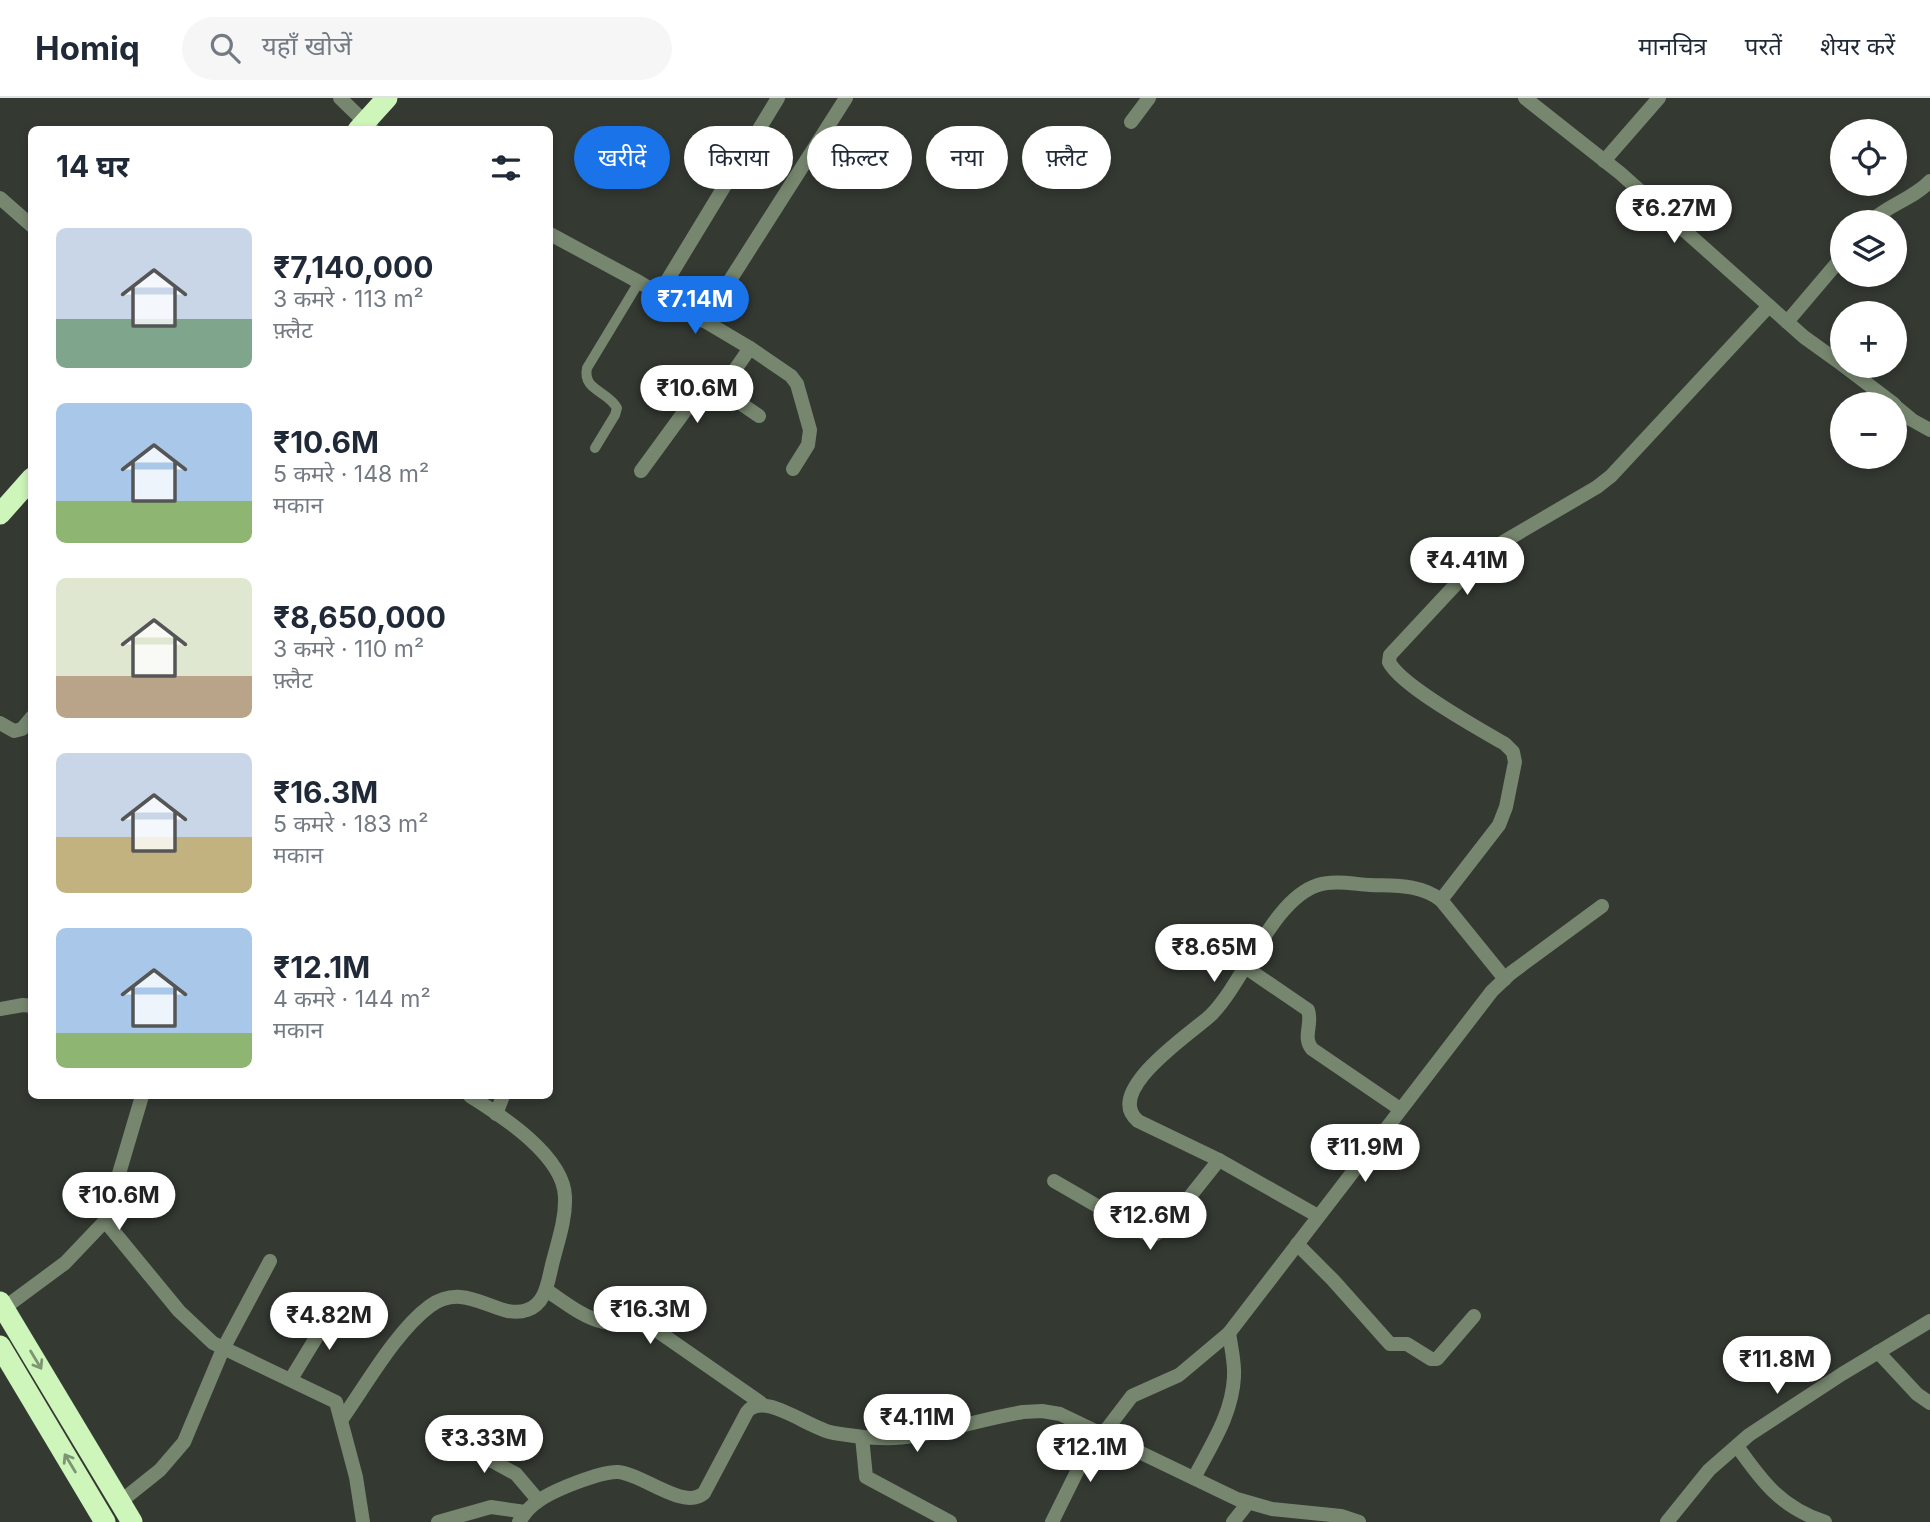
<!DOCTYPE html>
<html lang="hi">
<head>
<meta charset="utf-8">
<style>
  :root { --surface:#fff; --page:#f6f6f7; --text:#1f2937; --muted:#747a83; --line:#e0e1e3; --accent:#1a73e8 }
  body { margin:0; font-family:Inter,"Noto Sans Devanagari",sans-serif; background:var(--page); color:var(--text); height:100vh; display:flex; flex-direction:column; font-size:26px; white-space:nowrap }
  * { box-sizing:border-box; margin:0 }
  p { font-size:23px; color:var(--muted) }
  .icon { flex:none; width:38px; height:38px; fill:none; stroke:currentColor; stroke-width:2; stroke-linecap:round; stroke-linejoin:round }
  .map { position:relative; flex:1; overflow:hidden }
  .sheet { position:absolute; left:28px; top:28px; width:525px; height:973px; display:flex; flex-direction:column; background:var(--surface); border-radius:10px; box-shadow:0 4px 10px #0003 }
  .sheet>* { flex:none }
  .top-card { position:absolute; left:574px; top:28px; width:665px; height:63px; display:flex; gap:14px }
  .tools { position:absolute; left:1830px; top:21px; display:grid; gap:14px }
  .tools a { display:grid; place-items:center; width:77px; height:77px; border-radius:50%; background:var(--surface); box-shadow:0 4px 10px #0003; font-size:35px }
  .price { position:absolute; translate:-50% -60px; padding:0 16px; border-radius:24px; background:#fff; color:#222; font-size:23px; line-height:46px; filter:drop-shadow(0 2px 4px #0008) }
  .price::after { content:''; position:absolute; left:50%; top:42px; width:21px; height:16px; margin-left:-10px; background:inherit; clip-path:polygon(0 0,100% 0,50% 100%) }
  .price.on { background:var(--accent); color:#fff }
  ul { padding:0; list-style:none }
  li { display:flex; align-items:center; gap:21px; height:175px; padding:0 28px }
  li span { display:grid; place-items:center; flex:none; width:196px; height:140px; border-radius:10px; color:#555 }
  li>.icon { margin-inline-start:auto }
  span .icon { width:84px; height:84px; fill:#fffc; stroke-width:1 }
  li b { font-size:30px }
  h2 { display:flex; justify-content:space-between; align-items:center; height:84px; padding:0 28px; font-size:30px }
  .chip { padding:0 24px; border-radius:32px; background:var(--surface); box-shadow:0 4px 10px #0003; font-size:24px; line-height:63px }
  .chip.on { background:var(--accent); color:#fff }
  header { display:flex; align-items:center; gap:42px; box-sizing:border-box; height:98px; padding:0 35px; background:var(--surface); border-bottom:2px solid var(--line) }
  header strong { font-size:33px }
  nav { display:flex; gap:38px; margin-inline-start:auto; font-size:24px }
  .search { width:490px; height:63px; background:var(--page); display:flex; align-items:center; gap:18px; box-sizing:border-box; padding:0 24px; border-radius:38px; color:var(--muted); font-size:26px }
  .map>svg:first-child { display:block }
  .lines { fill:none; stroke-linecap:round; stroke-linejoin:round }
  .lane { stroke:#77876f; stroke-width:10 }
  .street { stroke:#77876f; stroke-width:14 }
  .highway { stroke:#cef6ba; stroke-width:21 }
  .oneway { stroke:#7e9573 }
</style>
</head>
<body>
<header>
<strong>Homiq</strong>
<div class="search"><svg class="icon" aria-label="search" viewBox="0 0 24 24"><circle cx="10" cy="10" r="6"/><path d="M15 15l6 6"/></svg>यहाँ खोजें</div>
<nav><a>मानचित्र</a><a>परतें</a><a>शेयर करें</a></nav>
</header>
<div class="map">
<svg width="1930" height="1424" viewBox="0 0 1930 1424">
  <rect width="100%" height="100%" fill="#343932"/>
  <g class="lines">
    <path class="lane" d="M595,350L615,317L617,310C608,293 582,292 587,270L639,184"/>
    <g class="street">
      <path d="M340,0L373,32"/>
      <path d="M1525,0L1620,75L1804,239L1843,267"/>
      <path d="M1131,24L1149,0"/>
      <path d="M1604,63L1659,0"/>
      <path d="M0,100L32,128"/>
      <path d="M1870,124C1889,106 1913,101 1930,83"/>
      <path d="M550,136L639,184L750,250L791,278L797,286L810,332L808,347L793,371"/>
      <path d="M659,196L778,0"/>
      <path d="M704,223L846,0"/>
      <path d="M1787,224L1843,158"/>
      <path d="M1844,268L1894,306"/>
      <path d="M721,292L750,250"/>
      <path d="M1895,308L1912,322L1930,332"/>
      <path d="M641,373L698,295L704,290L721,292L759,318"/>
      <path d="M0,625L14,633L22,631L32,619"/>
      <path d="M1441,802L1499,727L1506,709L1515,664L1513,654L1505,646C1479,631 1401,588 1389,564L1390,557L1486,454L1597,389L1611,378L1769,208"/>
      <path d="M1245,869L1308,912C1313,926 1302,939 1312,951L1400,1011"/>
      <path d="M0,911L23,907L32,908"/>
      <path d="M496,1016L503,998"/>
      <path d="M1054,1083L1144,1135L1156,1136L1164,1131L1219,1062"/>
      <path d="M1318,1118L1219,1062L1138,1023C1102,993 1192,935 1211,917C1244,884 1273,801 1318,787C1334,782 1353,786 1370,787C1397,788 1419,786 1441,802L1505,881"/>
      <path d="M105,1123L179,1213L213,1245L336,1304L356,1379L363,1424"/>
      <path d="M1297,1146L1333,1182L1390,1246H1407L1431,1261H1437L1474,1218"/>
      <path d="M546,1192C563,1203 582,1219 603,1224C622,1228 638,1223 656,1232L761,1305"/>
      <path d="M4,1210L65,1165L105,1123L142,998"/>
      <path d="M1878,1254L1917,1296L1930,1305"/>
      <path d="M291,1281L336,1207"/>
      <path d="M342,1321C366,1287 397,1232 430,1208C467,1181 498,1223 527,1212C546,1206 548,1183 552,1167C557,1146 566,1122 565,1099C564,1058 502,1018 470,998"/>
      <path d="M443,1336L516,1376L538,1402"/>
      <path d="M1103,1336L1132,1298L1179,1277L1229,1235L1492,893L1511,875L1602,808"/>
      <path d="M862,1339L866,1379L950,1424"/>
      <path d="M1737,1348C1763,1385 1781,1409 1825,1424"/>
      <path d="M1194,1380C1211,1347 1232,1317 1234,1279C1235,1264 1231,1249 1229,1235"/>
      <path d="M120,1404L160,1372L184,1344L223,1251L270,1163"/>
      <path d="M438,1424L491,1409L525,1414"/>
      <path d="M519,1424C524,1416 529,1409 537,1404C551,1393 601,1373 618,1374C643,1376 684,1413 704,1395L747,1314C763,1292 811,1332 834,1335C859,1339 888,1343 914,1338C951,1332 986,1320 1023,1314L1042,1313L1060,1316L1237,1401L1272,1411L1341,1418L1359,1424"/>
      <path d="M1052,1424L1097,1333"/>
      <path d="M1233,1424L1248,1405"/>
      <path d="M1667,1424L1709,1372L1749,1337L1842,1276L1930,1223"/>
    </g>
    <g class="highway">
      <path d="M358,32L387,0"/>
      <path d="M0,416L32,380"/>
      <path d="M0,1204L132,1424"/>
      <path d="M0,1248L105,1424"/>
    </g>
  </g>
  <defs><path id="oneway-shaft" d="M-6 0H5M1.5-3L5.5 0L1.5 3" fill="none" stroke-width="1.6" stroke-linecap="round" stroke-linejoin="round" transform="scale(1.75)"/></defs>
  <g class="oneway">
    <use href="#oneway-shaft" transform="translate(36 1262) rotate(59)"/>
    <use href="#oneway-shaft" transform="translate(70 1365) rotate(-121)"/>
  </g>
</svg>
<div class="tools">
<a><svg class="icon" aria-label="locate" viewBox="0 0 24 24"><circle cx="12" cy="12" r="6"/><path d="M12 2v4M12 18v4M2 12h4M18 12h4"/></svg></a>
<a><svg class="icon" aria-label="layers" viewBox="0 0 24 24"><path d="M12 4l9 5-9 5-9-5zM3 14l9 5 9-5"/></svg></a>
<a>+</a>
<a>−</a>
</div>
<b class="price" style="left:1674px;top:147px">₹6.27M</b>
<b class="price on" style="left:695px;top:238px">₹7.14M</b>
<b class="price" style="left:697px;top:327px">₹10.6M</b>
<b class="price" style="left:1467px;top:499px">₹4.41M</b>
<b class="price" style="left:1214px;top:886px">₹8.65M</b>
<b class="price" style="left:1365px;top:1086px">₹11.9M</b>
<b class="price" style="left:119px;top:1134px">₹10.6M</b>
<b class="price" style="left:1150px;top:1154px">₹12.6M</b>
<b class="price" style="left:650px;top:1248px">₹16.3M</b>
<b class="price" style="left:329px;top:1254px">₹4.82M</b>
<b class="price" style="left:1777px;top:1298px">₹11.8M</b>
<b class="price" style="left:917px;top:1356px">₹4.11M</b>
<b class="price" style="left:484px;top:1377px">₹3.33M</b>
<b class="price" style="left:1090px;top:1386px">₹12.1M</b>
<div class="top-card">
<a class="chip on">खरीदें</a>
<a class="chip">किराया</a>
<a class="chip">फ़िल्टर</a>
<a class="chip">नया</a>
<a class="chip">फ़्लैट</a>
</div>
<section class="sheet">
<h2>14 घर<svg class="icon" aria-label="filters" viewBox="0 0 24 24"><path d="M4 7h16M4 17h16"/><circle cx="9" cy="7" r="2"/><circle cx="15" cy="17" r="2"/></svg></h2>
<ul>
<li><span style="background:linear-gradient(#c9d6e8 65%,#7fa58c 0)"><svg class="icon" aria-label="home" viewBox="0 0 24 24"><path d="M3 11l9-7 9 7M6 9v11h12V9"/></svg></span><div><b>₹7,140,000</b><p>3 कमरे · 113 m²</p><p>फ़्लैट</p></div></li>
<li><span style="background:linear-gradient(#a9c7e8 70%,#8fb573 0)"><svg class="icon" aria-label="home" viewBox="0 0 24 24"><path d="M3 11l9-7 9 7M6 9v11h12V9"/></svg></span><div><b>₹10.6M</b><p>5 कमरे · 148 m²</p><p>मकान</p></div></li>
<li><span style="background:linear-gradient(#dfe7d0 70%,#b9a48a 0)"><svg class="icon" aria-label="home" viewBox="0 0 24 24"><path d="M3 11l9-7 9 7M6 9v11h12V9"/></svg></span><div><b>₹8,650,000</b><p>3 कमरे · 110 m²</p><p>फ़्लैट</p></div></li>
<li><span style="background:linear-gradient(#c9d6e8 60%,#c2b280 0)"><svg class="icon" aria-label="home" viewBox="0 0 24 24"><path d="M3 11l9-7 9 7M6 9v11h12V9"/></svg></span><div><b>₹16.3M</b><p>5 कमरे · 183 m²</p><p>मकान</p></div></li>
<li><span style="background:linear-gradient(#a9c7e8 75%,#8fb573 0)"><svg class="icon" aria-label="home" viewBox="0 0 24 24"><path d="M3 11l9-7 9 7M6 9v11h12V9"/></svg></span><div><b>₹12.1M</b><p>4 कमरे · 144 m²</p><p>मकान</p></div></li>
</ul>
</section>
</div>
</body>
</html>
